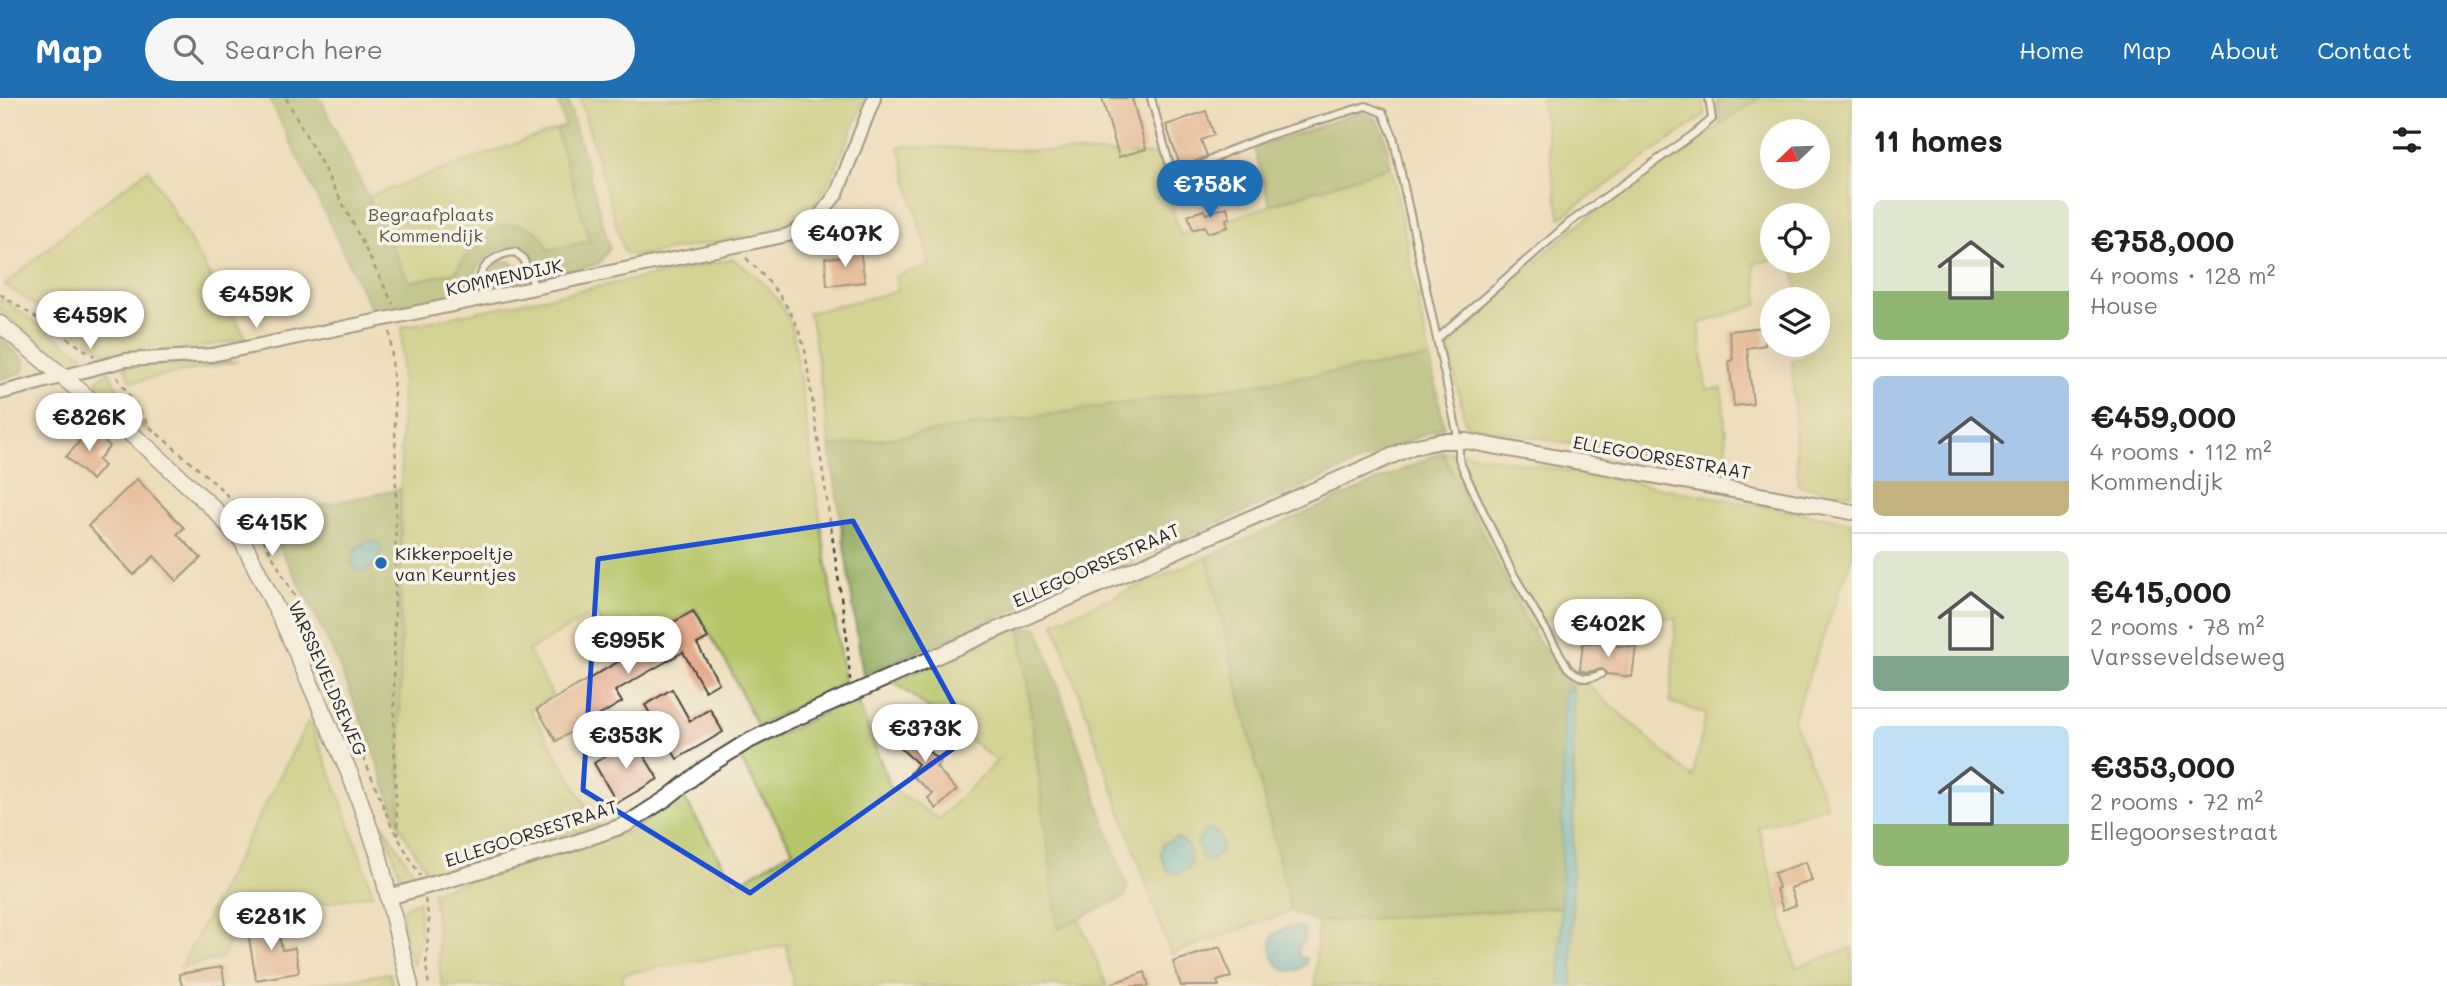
<!DOCTYPE html>
<html lang="en">
<head>
<meta charset="utf-8">
<style>
  :root { --surface:#fff; --page:#f6f6f6; --text:#202124; --muted:#757577; --line:#e0e0e0; --accent:#1f6fb2 }
  body { margin:0; font-family:Mali,sans-serif; background:var(--page); color:var(--text); height:100vh; display:flex; flex-direction:column; font-size:26px; white-space:nowrap }
  * { box-sizing:border-box; margin:0 }
  p { font-size:23px; color:var(--muted) }
  .icon { flex:none; width:38px; height:38px; fill:none; stroke:currentColor; stroke-width:2; stroke-linecap:round; stroke-linejoin:round }
  .map { position:relative; flex:1; overflow:hidden }
  .panel { display:flex; flex-direction:column; background:var(--surface); width:595px }
  .panel>* { flex:none }
  .needle { width:46px; rotate:247deg }
  .controls { position:absolute; left:1760px; top:21px; display:grid; gap:14px }
  .controls a { display:grid; place-items:center; width:70px; height:70px; border-radius:50%; background:var(--surface); box-shadow:0 7px 28px #0002; font-size:35px }
  .price { position:absolute; translate:-50% -60px; padding:0 16px; border-radius:24px; background:#fff; color:#222; font-size:23px; line-height:46px; filter:drop-shadow(0 2px 4px #0008) }
  .price::after { content:''; position:absolute; left:50%; top:42px; width:21px; height:16px; margin-left:-10px; background:inherit; clip-path:polygon(0 0,100% 0,50% 100%) }
  .price.active { background:var(--accent); color:#fff }
  ul { padding:0; list-style:none }
  li { display:flex; align-items:center; gap:21px; height:175px; padding:0 21px }
  li+li { border-top:2px solid var(--line) }
  li span { display:grid; place-items:center; flex:none; width:196px; height:140px; border-radius:10px; color:#555 }
  li>.icon { margin-inline-start:auto }
  span .icon { width:84px; height:84px; fill:#fffc; stroke-width:1 }
  li b { font-size:30px }
  h2 { display:flex; justify-content:space-between; align-items:center; height:84px; padding:0 21px; font-size:30px }
  header { display:flex; align-items:center; gap:42px; box-sizing:border-box; height:98px; padding:0 35px; background:var(--accent); color:#fff }
  header strong { font-size:33px }
  nav { display:flex; gap:38px; margin-inline-start:auto; font-size:24px }
  .search { width:490px; height:63px; background:var(--page); display:flex; align-items:center; gap:18px; box-sizing:border-box; padding:0 24px; border-radius:38px; color:var(--muted); font-size:26px }
  main { display:flex; flex:1; min-height:0 }
  .map>svg:first-child { display:block }
  .green { fill:#b6c567; stroke:#707849; stroke-width:2; fill-rule:evenodd }
  .forest { fill:#90aa5c; stroke:#5e6a44; stroke-width:2; fill-rule:evenodd }
  .water { fill:#4eb6cd; stroke:#3c707c; stroke-width:2 }
  .building { fill:#e29f7f }
  .lines { fill:none; stroke-linecap:round; stroke-linejoin:round }
  .service-casing { stroke:#484640; stroke-width:10 }
  .minor-casing { stroke:#484640; stroke-width:16 }
  .tertiary-casing { stroke:#484640; stroke-width:18 }
  .secondary-casing { stroke:#484640; stroke-width:19 }
  .path { stroke:#484640; stroke-width:2.5; stroke-dasharray:5 5; stroke-linecap:butt }
  .service { stroke:#fff; stroke-width:6 }
  .minor { stroke:#fff; stroke-width:12 }
  .tertiary { stroke:#fff; stroke-width:14 }
  .secondary { stroke:#fff; stroke-width:16 }
  .marked { fill:none; stroke:#1d4ed8; stroke-width:5; stroke-linejoin:round }
  .poi-dot { fill:#1f6fb2; stroke:#f7f3e8; stroke-width:2.5 }
  .labels { text-anchor:middle; dominant-baseline:central; stroke-width:7; stroke-linejoin:round; paint-order:stroke }
  .park-label { font-size:18px; fill:#55593d; stroke:#f7f3e8 }
  .street-label { font-size:18px; fill:#2b2b2b; stroke:#f7f3e8 }
  .poi-label { font-size:18px; fill:#2b2b2b; stroke:#f7f3e8; text-anchor:start }
</style>
</head>
<body>
<header>
<strong>Map</strong>
<div class="search"><svg class="icon" aria-label="search" viewBox="0 0 24 24"><circle cx="10" cy="10" r="6"/><path d="M15 15l6 6"/></svg>Search here</div>
<nav><a>Home</a><a>Map</a><a>About</a><a>Contact</a></nav>
</header>
<main>
<div class="map">
<svg width="1852" height="888" viewBox="0 0 1852 888">
  <rect width="100%" height="100%" fill="#f7f3e8"/>
  <filter id="ink" filterUnits="userSpaceOnUse"><feTurbulence type="fractalNoise" baseFrequency=".0143" numOctaves="2"/><feDisplacementMap in="SourceGraphic" scale="14" xChannelSelector="R" yChannelSelector="G"/><feConvolveMatrix kernelMatrix="1 2 1 2 8 2 1 2 1" color-interpolation-filters="sRGB"/></filter>
  <filter id="wash" filterUnits="userSpaceOnUse"><feTurbulence type="fractalNoise" baseFrequency=".00686" numOctaves="4" result="noise"/><feDisplacementMap in="SourceGraphic" scale="28" xChannelSelector="R" yChannelSelector="G"/><feGaussianBlur stdDeviation="1.57" result="paint"/><feColorMatrix in="noise" values="0 0 0 0 0 0 0 0 0 0 0 0 0 0 0 0 0 1.4 0 .05"/><feComposite in="paint" operator="in"/></filter>
  <g filter="url(#wash)">
    <rect width="100%" height="100%" fill="#edddba"/>
    <g class="green">
      <path d="M580,0H865C852,30 830,94 806,115C781,137 671,151 634,159L624,153Z"/>
      <path d="M1541,0H1703L1705,17L1560,120Z"/>
      <path d="M1759,0H1852V396L1798,387L1792,262L1805,259L1803,247H1818V201H1798L1793,163H1818V117H1773V162L1754,165L1759,206L1699,226L1706,291L1722,290L1729,374L1466,327L1447,244L1569,134L1603,108ZM1773,33H1818V79H1773Z"/>
      <path d="M556,31L590,143L549,152L540,137L462,162L456,174L409,184L367,99Z"/>
      <path d="M899,48L1158,57L1180,137L1391,68L1430,260L830,349L813,230L808,215L898,193L895,178L930,168Z"/>
      <path d="M148,71L159,90L247,241C217,246 130,262 104,254L5,187L73,129Z"/>
      <path d="M733,161C761,180 783,200 793,234L844,584L757,628L730,571L695,511L618,555L596,514L528,553L552,597L530,611L598,728L430,778L399,728L402,229Z"/>
      <path d="M0,200L84,258L88,265L76,266L60,262L0,212Z"/>
      <path d="M238,263L132,284L124,269Z"/>
      <path d="M109,273L122,301L152,337L99,294L97,289L98,281Z"/>
      <path d="M1442,354L1464,355L1852,424V458L1793,622L1827,708L1758,729L1796,869L1852,850V888H1572L1574,591H1571V588L1581,581L1693,680L1706,616L1670,604L1676,520L1552,518L1531,533Z"/>
      <path d="M1207,459L1291,813L1171,856L1054,524ZM1197,744L1222,749L1220,756L1203,761ZM1188,750L1191,763L1188,771L1176,776L1167,772L1161,756Z"/>
      <path d="M1020,530L1059,830L1079,821L1107,888H793L787,847L623,876L622,888H442C436,857 440,825 432,794L631,733L683,698L735,787L793,752L738,657L856,599L891,690L939,721L997,663L893,583Z"/>
      <path d="M309,622L339,696L373,796L236,822L223,860L181,869Z"/>
      <path d="M382,724L413,774L417,781L404,780L399,774Z"/>
      <path d="M419,803L420,839L413,868C410,855 397,821 404,811C407,806 414,805 419,803Z"/>
      <path d="M1561,809L1560,888H1315L1318,824Z"/>
      <path d="M390,875L393,888H307Z"/>
    </g>
    <g class="forest">
      <path d="M269,0H320L409,184L456,174C469,148 490,122 522,127C529,129 536,132 540,138C544,142 546,147 549,152L590,143L556,31L565,28L557,0H567L610,150L598,166L539,180C538,175 537,169 535,164C523,140 492,148 479,167C474,176 473,184 472,194L373,215Z"/>
      <path d="M1717,0H1759L1720,26Z"/>
      <path d="M1360,14C1387,18 1386,46 1391,68L1270,107L1254,50Z"/>
      <circle cx="506" cy="177" r="14"/>
      <path d="M0,240L24,262L25,269L21,275L0,281Z"/>
      <path d="M1430,260L1444,328L863,577L830,349Z"/>
      <path d="M1442,354L1526,525L1571,588V591L1564,592L1561,809L1318,824L1291,813L1207,459Z"/>
      <path d="M401,391L400,690L399,728C364,622 322,513 260,420ZM365,445L379,447C384,462 372,473 357,472L355,452Z"/>
      <path d="M1020,530H1038L1127,789L1126,798L1058,831Z"/>
    </g>
    <g class="water">
      <path d="M371,443L376,444L381,452L377,465L365,472H357L352,465C353,452 359,447 371,443Z"/>
      <path d="M1574,591L1572,888H1560L1564,592Z"/>
      <path d="M1208,731C1218,732 1221,740 1222,749L1217,759L1209,763L1203,761C1196,748 1196,739 1208,731Z"/>
      <path d="M1175,740C1189,741 1194,759 1188,771L1176,776L1167,772L1161,756L1163,746Z"/>
      <path d="M1289,828L1301,829L1305,833L1304,842L1298,852L1300,859L1305,860L1307,864C1287,888 1263,859 1274,836Z"/>
    </g>
    <g id="blocks">
      <g class="building">
        <path d="M1102,0H1132L1146,51L1119,59Z"/>
        <path d="M1206,13L1214,37L1201,42L1207,58L1181,70L1166,27Z"/>
        <path d="M1227,109L1230,120L1226,121L1228,129L1207,135L1205,128L1193,132L1188,117L1204,112L1206,116Z"/>
        <path d="M860,152L865,184L827,188L825,160L846,159L849,153Z"/>
        <path d="M1763,229L1765,247L1747,250L1753,306L1734,308L1729,263L1733,262L1729,233Z"/>
        <path d="M86,328L110,348L98,362L104,368L92,382L66,359L80,343L76,340Z"/>
        <path d="M137,381L184,430L177,436L201,460L177,483L154,458L134,477L88,428Z"/>
        <path d="M693,513L708,540L697,546L719,585L705,593L683,554L615,593L622,604L556,643L537,611L621,562L618,556Z"/>
        <path d="M1583,545L1636,549L1632,579L1607,576L1602,571L1587,574L1580,572Z"/>
        <path d="M672,591L690,623L710,611L723,634L677,661L645,607Z"/>
        <path d="M911,622L935,643L927,652L941,664L936,669L957,692L936,711L928,700L933,696L910,676L918,666L895,645L905,633L903,631Z"/>
        <path d="M634,641L658,681L617,705L594,665Z"/>
        <path d="M1806,764L1812,783L1790,790L1796,807L1783,812L1776,791L1779,790L1774,775Z"/>
        <path d="M277,823L282,852L295,850L299,873L297,875L256,882L247,828Z"/>
        <path d="M1220,849L1231,879L1217,883L1219,888H1181L1173,864Z"/>
        <path d="M222,869L225,888H182L179,876Z"/>
        <path d="M1145,874L1149,888H1110V886Z"/>
      </g>
    </g>
  </g>
  <g filter="url(#ink)">
    <use href="#blocks" fill-opacity="0" stroke="#484640" stroke-width="2"/>
    <g class="lines">
      <g class="service-casing">
        <g id="service">
          <path d="M1151,0L1171,72L1182,78L1226,54L1267,38L1366,8L1383,15L1393,38L1459,343V361L1463,371L1511,472L1568,570C1581,581 1586,583 1601,576"/>
          <path d="M484,200C483,195 480,187 480,182C481,165 500,155 515,154L523,160L535,190"/>
          <path d="M1437,241L1569,125L1694,36L1712,21L1709,0"/>
        </g>
      </g>
      <g class="minor-casing">
        <path id="minor" d="M0,295L126,262L212,257L788,137L818,120L837,95L874,0"/>
      </g>
      <g class="tertiary-casing">
        <path id="tertiary" d="M389,799L571,746L625,727L667,700L705,670L745,645L787,624L1412,349L1441,343H1466L1852,414"/>
      </g>
      <g class="secondary-casing">
        <path id="secondary" d="M0,226L149,351L214,411L243,444L285,528L352,681L378,755L410,888"/>
      </g>
      <g class="path">
        <path d="M286,0L345,110L393,206"/>
        <path d="M746,160C776,190 793,210 805,252L847,540L850,582"/>
        <path d="M0,196L94,258"/>
        <path d="M390,234C404,402 387,571 398,738"/>
        <path d="M117,279L151,330L217,387L255,426L303,514L332,581L391,727L420,778"/>
        <path d="M425,801L429,821L426,867L429,888"/>
      </g>
      <use href="#service" class="service"/>
      <use href="#minor" class="minor"/>
      <use href="#tertiary" class="tertiary"/>
      <use href="#secondary" class="secondary"/>
    </g>
  </g>
  <path d="M0 0H1852V888H0ZM853,423L971,638L750,795L583,692L598,461Z" fill="#edddba" fill-opacity=".55" fill-rule="evenodd"/>
  <path class="marked" d="M853,423L971,638L750,795L583,692L598,461Z"/>
  <circle class="poi-dot" cx="381" cy="465" r="7"/>
  <g class="labels">
    <g class="park-label">
      <text x="431" y="116">Begraafplaats<tspan x="431" dy="21">Kommendijk</tspan></text>
    </g>
    <g class="street-label">
      <text transform="translate(504 179) rotate(-12)">KOMMENDIJK</text>
      <text transform="translate(1662 359) rotate(10)">ELLEGOORSESTRAAT</text>
      <text transform="translate(1096 467) rotate(-24)">ELLEGOORSESTRAAT</text>
      <text transform="translate(328 580) rotate(66)">VARSSEVELDSEWEG</text>
      <text transform="translate(531 735) rotate(-18)">ELLEGOORSESTRAAT</text>
    </g>
    <g class="poi-label">
      <text x="395" y="455">Kikkerpoeltje<tspan x="395" dy="21">van Keurntjes</tspan></text>
    </g>
  </g>
</svg>
<div class="controls">
<a><svg class="needle" viewBox="-14 -14 28 28"><path d="M0-13l5 13h-10z" fill="#e53935"/><path d="M0 13l5-13h-10z" fill="#757577"/></svg></a>
<a><svg class="icon" aria-label="locate" viewBox="0 0 24 24"><circle cx="12" cy="12" r="6"/><path d="M12 2v4M12 18v4M2 12h4M18 12h4"/></svg></a>
<a><svg class="icon" aria-label="layers" viewBox="0 0 24 24"><path d="M12 4l9 5-9 5-9-5zM3 14l9 5 9-5"/></svg></a>
</div>
<b class="price active" style="left:1210px;top:122px">€758K</b>
<b class="price" style="left:845px;top:171px">€407K</b>
<b class="price" style="left:256px;top:232px">€459K</b>
<b class="price" style="left:90px;top:253px">€459K</b>
<b class="price" style="left:89px;top:355px">€826K</b>
<b class="price" style="left:272px;top:460px">€415K</b>
<b class="price" style="left:1608px;top:561px">€402K</b>
<b class="price" style="left:628px;top:578px">€995K</b>
<b class="price" style="left:925px;top:666px">€373K</b>
<b class="price" style="left:626px;top:673px">€353K</b>
<b class="price" style="left:271px;top:854px">€281K</b>
</div>
<section class="panel">
<h2>11 homes<svg class="icon" aria-label="filters" viewBox="0 0 24 24"><path d="M4 7h16M4 17h16"/><circle cx="9" cy="7" r="2"/><circle cx="15" cy="17" r="2"/></svg></h2>
<ul>
<li><span style="background:linear-gradient(#dfe7d0 65%,#8fb573 0)"><svg class="icon" aria-label="home" viewBox="0 0 24 24"><path d="M3 11l9-7 9 7M6 9v11h12V9"/></svg></span><div><b>€758,000</b><p>4 rooms · 128 m²</p><p>House</p></div></li>
<li><span style="background:linear-gradient(#a9c7e8 75%,#c2b280 0)"><svg class="icon" aria-label="home" viewBox="0 0 24 24"><path d="M3 11l9-7 9 7M6 9v11h12V9"/></svg></span><div><b>€459,000</b><p>4 rooms · 112 m²</p><p>Kommendijk</p></div></li>
<li><span style="background:linear-gradient(#dfe7d0 75%,#7fa58c 0)"><svg class="icon" aria-label="home" viewBox="0 0 24 24"><path d="M3 11l9-7 9 7M6 9v11h12V9"/></svg></span><div><b>€415,000</b><p>2 rooms · 78 m²</p><p>Varsseveldseweg</p></div></li>
<li><span style="background:linear-gradient(#bfe0f5 70%,#8fb573 0)"><svg class="icon" aria-label="home" viewBox="0 0 24 24"><path d="M3 11l9-7 9 7M6 9v11h12V9"/></svg></span><div><b>€353,000</b><p>2 rooms · 72 m²</p><p>Ellegoorsestraat</p></div></li>
</ul>
</section>
</main>
</body>
</html>
